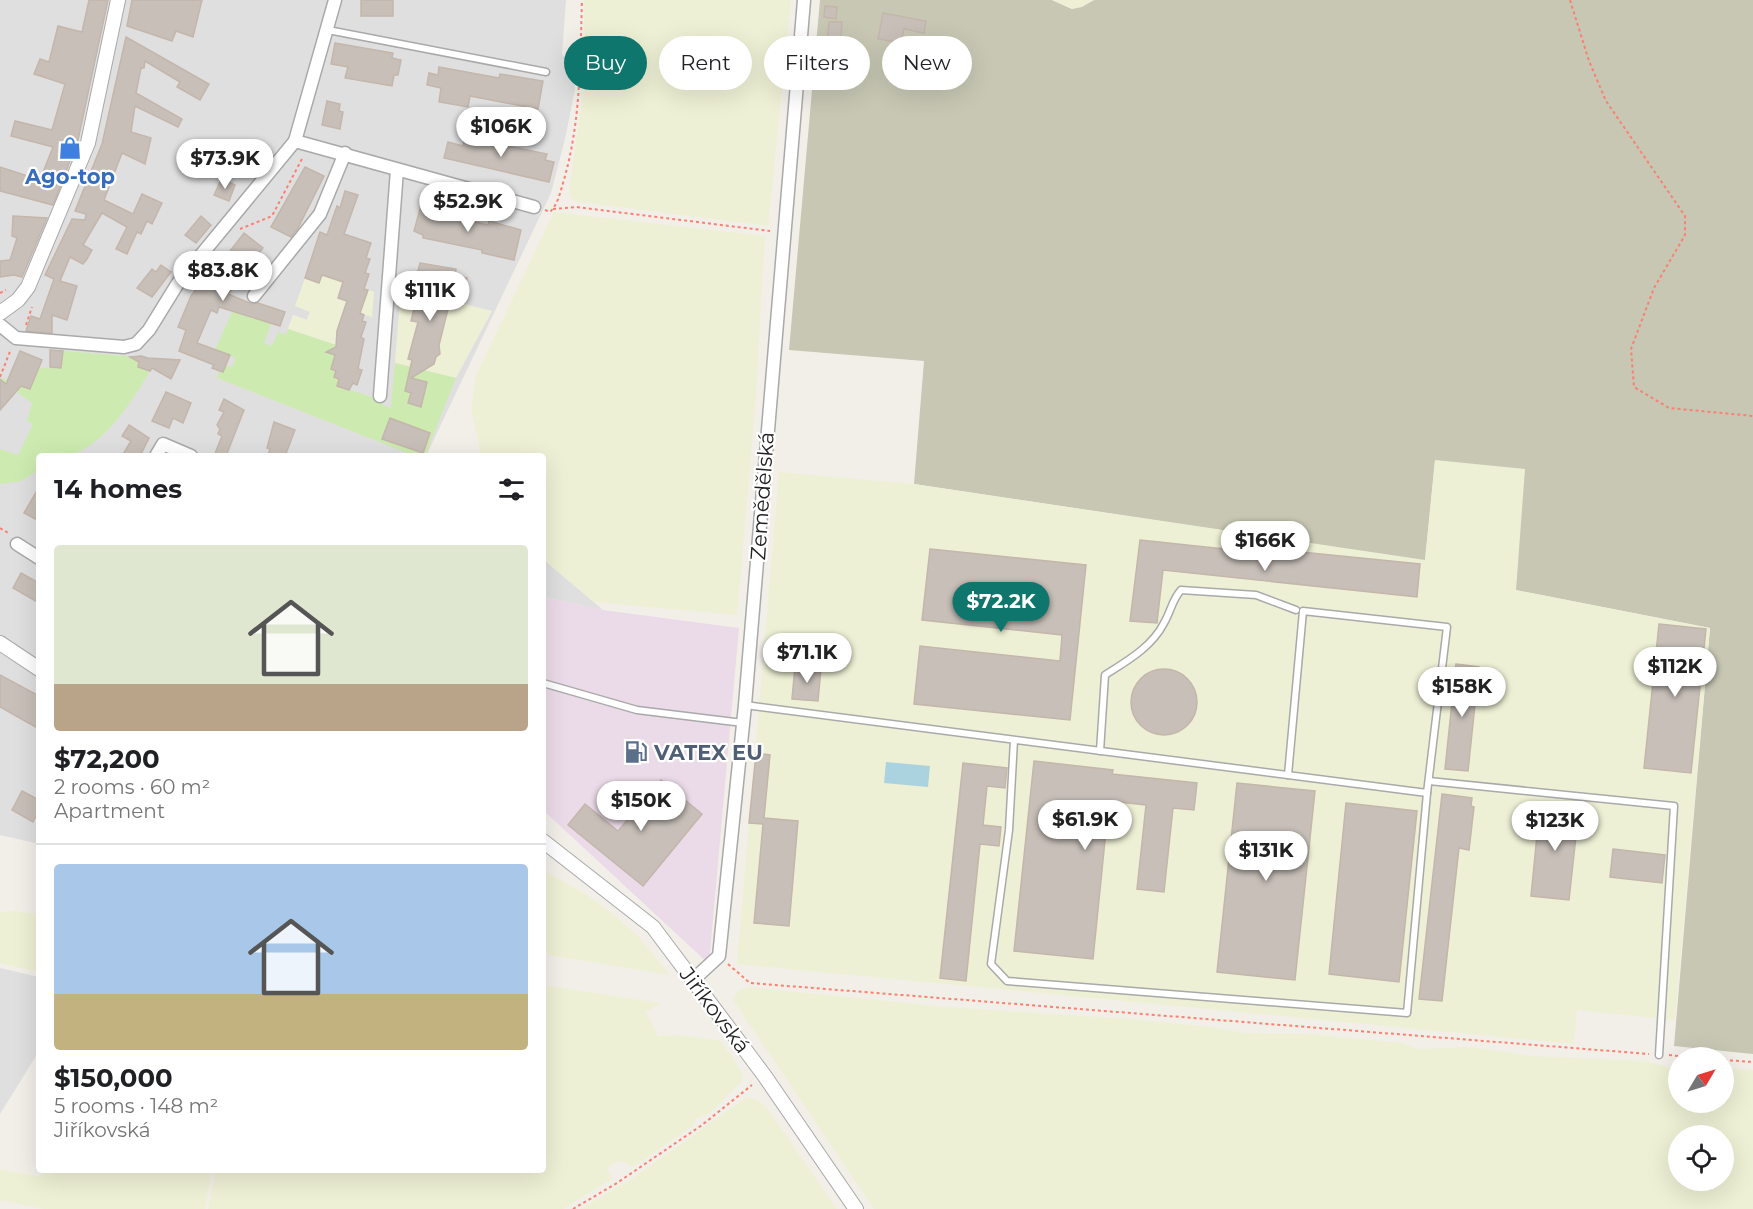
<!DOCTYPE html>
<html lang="en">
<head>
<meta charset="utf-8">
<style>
  :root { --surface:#fff; --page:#f6f6f6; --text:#202124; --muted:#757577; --line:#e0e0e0; --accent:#0f766e }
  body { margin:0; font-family:Montserrat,sans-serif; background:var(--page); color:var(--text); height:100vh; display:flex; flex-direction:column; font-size:22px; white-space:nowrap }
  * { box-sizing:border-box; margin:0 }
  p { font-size:20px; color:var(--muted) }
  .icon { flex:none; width:33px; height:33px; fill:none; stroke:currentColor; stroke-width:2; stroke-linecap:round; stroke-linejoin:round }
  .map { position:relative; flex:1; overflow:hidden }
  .details { position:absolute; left:36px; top:453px; width:510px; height:720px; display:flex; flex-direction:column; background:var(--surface); border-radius:6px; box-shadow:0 6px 24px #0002 }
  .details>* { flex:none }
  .guide { position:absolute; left:564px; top:36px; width:570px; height:54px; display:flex; gap:12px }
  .needle { width:39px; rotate:52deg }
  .fabs { position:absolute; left:1668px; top:1047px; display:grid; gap:12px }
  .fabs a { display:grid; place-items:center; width:66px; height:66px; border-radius:50%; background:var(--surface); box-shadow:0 6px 24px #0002; font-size:30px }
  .price { position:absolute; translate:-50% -51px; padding:0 14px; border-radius:21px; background:#fff; color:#222; font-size:20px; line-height:39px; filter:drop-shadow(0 2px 3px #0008) }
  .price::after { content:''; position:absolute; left:50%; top:36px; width:18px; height:14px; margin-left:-9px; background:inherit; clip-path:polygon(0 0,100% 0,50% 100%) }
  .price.active { background:var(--accent); color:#fff }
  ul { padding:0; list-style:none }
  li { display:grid; align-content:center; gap:12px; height:318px; padding:0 18px }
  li+li { border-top:2px solid var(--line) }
  li span { display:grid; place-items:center; height:186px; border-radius:6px; color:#555 }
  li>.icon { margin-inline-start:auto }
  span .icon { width:108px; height:108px; fill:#fffc; stroke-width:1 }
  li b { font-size:26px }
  h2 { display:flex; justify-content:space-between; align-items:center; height:72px; padding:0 18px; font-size:26px }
  .chip { padding:0 21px; border-radius:27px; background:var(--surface); box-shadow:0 6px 24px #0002; font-size:21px; line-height:54px }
  .chip.active { background:var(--accent); color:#fff }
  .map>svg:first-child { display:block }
  .residential { fill:#e0dfdf; fill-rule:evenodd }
  .industrial { fill:#ebdbe8 }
  .construction { fill:#c7c7b4 }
  .farmland { fill:#eef0d5; fill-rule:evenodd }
  .grass { fill:#cdebb0 }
  .water { fill:#aad3df }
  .building { fill:#c7bfb8; stroke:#c4b6ab; stroke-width:1.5 }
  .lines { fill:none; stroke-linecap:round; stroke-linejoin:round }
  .service-casing { stroke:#a9a9a9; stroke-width:9 }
  .minor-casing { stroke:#a9a9a9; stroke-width:15 }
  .tertiary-casing { stroke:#a9a9a9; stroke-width:16 }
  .path { stroke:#fa8072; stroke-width:2; stroke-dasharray:3 3; stroke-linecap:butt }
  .service { stroke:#fff; stroke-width:6 }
  .minor { stroke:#fff; stroke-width:12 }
  .tertiary { stroke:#fff; stroke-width:14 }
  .labels { text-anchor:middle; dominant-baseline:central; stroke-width:4.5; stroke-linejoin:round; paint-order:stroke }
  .shop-label { font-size:21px; font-weight:bold; fill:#366cbe; stroke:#fff }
  .street-label { font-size:21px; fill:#222; stroke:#fff }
  .service-label { font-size:21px; font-weight:bold; fill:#4e5e75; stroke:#fff; text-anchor:start }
</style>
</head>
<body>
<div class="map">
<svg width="1753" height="1209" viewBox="0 0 1753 1209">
  <rect width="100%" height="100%" fill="#f2efe9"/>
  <g class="residential">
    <path d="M0,0H566L562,54L574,68L575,89L565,139L551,193L426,456H39V844L0,835ZM322,275L343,282L338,298L362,306L288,329L293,315L307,320Z"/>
    <path d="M543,559L603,610L543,597Z"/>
    <path d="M0,968L39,977V1051L0,1114Z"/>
  </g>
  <path class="industrial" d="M543,597L603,610L739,628L709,964L543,810Z"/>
  <path class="construction" d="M820,0H1052L1072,9L1094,0H1753V1054L1674,1046L1710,628L1515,590L1517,562L1435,461L1425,561L914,484L924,361L789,350Z"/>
  <g class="farmland">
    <path d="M584,0H791L768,226L572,201L569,191L584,85Z"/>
    <path d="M1052,0H1094L1082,7L1072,9Z"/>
    <path d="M554,212L765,236L755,410L737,615L594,602L543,559V456H483L481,453L471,410L476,375Z"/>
    <path d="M322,275L343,282L338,298L362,306L368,290L374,292L372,317L345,308L336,345L288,329L293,315L307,320L310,312L295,306L305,278L319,283Z"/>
    <path d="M401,288L492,311L456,378L395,363Z"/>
    <path d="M1435,460L1525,469L1516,590L1710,628L1675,1020L1577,1010L1574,1044L737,964L779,472L914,484L1425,560Z"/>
    <path d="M543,870L587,895L614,915L637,935L670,975L543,954Z"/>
    <path d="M15,911L39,914V972L0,963V912Z"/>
    <path d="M543,985L660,1003L646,1012L658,1036L681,1035L721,1041L741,1071L743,1080L711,1112L696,1119L693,1126L633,1167L621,1161L614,1163L607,1169L612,1179L563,1209H208L216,1170H543Z"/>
    <path d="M748,987L946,1007L1130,1019L1211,1027L1245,1033L1309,1034L1402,1043L1419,1049L1470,1047L1533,1056L1646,1061L1667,1067H1678V1102H1724V1068L1753,1070V1209H874L733,1000L738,991ZM1678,1136H1724V1180H1678Z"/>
    <path d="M747,1097L759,1101L768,1109L837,1209H580L633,1178Z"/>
    <path d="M0,1169L40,1177L42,1170H212L205,1209H43L0,1200Z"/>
  </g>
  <g class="grass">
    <path d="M232,312L271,323L264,343L272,346L278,332L286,335L288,329L336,345L337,355L331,369L336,371L339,379L337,386L382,400L383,405L391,408L395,363L456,378L425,456H415L217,378L219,370L223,372L226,365L232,367L236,358L215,350Z"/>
    <path d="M63,351L140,357L138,367L150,371C132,401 104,447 67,456C59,458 48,456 39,456V470L21,481L0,484V449L18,455L33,424L27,421L32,403L1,380L3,378L30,389L39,368H61Z"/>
  </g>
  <path class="water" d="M886,762L930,766L928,787L884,783Z"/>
  <g class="building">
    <path d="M89,0H108L78,140L53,205L0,191V167L40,180L53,147L11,136L15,121L52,130L65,84L34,74L40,59L49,62L58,26L82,32Z"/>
    <path d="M132,0H202L193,37L176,31L172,41L127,26Z"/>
    <rect x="361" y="0" width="32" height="16"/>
    <path d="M825,6L837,7L836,19L824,17Z"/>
    <path d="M883,13L926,21L924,33L904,29L901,43L878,39Z"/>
    <path d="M829,22H842L840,54L826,53Z"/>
    <path d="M126,37L209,84L200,100L177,87L180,82L145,61L144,68H141L136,93L182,119L178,127L135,106L131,132L151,138L145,164L122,153L104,200L133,214L142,194L162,203L152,224L147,221L141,234L137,232L127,254L116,249L127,227L102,213L83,245L92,250L87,259L83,264L70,257L60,281L77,286L67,320L52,315V333L26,331L31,316L40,319L54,279L45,275L72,219L85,220L86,214L75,211L102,144Z"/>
    <path d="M335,43L393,53L392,58L401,60L398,75H394L392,86L345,78L348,67L331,64Z"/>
    <path d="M439,67L499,78L500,74L543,81L538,109L470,96L468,107L439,102L441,88L427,85L429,73L438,75Z"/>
    <path d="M327,101L340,104L339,111L343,112L340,129L322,125Z"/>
    <path d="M465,134L487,140V137L499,140L498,144L547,154L545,160L554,162L549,182L444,158L448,142L463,146Z"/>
    <path d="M305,167L324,176L298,228L291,237L271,227Z"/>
    <path d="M222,178L235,185L229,201L214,195Z"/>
    <path d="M345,191L358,195L344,234L371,243L366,258L370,259L365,273L369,274L364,289L368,290L360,313L364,315L362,321L366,322L361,337L364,339L358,369L362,370L357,385L353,383L349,390L337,386L339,379L334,377L336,371L331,369L335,355L326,352L336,347L337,331L347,301L338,298L343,282L322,275L319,283L305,278L320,232L327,235L337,206L340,208Z"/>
    <path d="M430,207L464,215L463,219L488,225L489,221L521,230L514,260L482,253V250L423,238V235L414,231L420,209L429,212Z"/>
    <path d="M13,216L47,218L22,277L14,275L0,277V261L10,260L17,238L12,236Z"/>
    <path d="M201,216L211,225L196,243L185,235Z"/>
    <path d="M244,233L263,248L228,294L252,304L258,303L285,312L280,326L219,307L217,313L211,310L197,343L230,355L223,372L212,368L214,365L179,351L186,330L178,327L191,296L220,258L223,260Z"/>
    <path d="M420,263L456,269L455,275L467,278L464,291L453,289L439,345L440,354L436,357L434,364L411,378L427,382L421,407L408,403L411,393L405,391L412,360L408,359L418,322L411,321L421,281L416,279Z"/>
    <path d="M161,265L171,272L152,297L137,288L152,269L156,272Z"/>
    <path d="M50,350L63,351L61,368L50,367Z"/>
    <path d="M20,351L42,360L30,389L21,386L0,410V379L6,384Z"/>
    <path d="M141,356L148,358L180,360L171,379L152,368L150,371L138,367L139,362L130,357Z"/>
    <path d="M166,392L191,403L183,423L173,418L169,428L152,421Z"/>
    <path d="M224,399L244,410L226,456H214L222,436L218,434L220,429L217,425L224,412L219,410Z"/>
    <path d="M390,418L430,433L423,453L382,439Z"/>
    <path d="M274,422L295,430L285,456H268L270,449L267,448Z"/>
    <path d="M129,425L149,438L140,456H122L131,441L122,436Z"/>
    <path d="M39,487V521L24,513Z"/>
    <path d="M1140,540L1272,554V549L1420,564L1417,597L1163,570L1157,623L1130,621Z"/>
    <path d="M930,549L1086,565L1070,720L914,704L920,646L1060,661L1062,635L922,620Z"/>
    <path d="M21,573L39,583V603L13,588Z"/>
    <path d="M1659,624L1706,629L1691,773L1644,768Z"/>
    <path d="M1456,664L1479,667L1468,771L1445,769Z"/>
    <path d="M795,666L821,668L818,701L792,699Z"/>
    <circle cx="1164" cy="702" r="33"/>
    <path d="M0,675L39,696V729L0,707Z"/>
    <path d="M756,753L770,755L764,818L798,821L789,926L754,923L763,824L749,823Z"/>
    <path d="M1034,761L1113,770L1112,774L1197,783L1194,810L1173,808L1164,892L1137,889L1146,805L1109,801L1093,959L1014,951Z"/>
    <path d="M963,763L1007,768L1005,788L987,786L983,825L1001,827L999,846L980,844L966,981L940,978Z"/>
    <path d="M661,780L702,814L643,886L568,825L585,804L618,831Z"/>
    <path d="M1237,783L1315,791L1295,980L1217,972Z"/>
    <path d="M22,791L39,800V810L33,822L12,810Z"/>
    <path d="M1442,794L1472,798L1471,806L1474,807L1469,850L1459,848L1442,1001L1419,999Z"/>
    <path d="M1346,803L1417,811L1399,982L1329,974Z"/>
    <path d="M1540,804L1579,809L1569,900L1531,896Z"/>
    <path d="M1613,849L1665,855L1662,883L1610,877Z"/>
  </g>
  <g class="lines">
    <g class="service-casing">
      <g id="service">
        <path d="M328,30L546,72"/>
        <path d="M543,683L637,710L743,723"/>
        <path d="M745,705C973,734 1200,764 1427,793L1407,1013L1007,981L991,964L1009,830L1014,740"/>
        <path d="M1100,751L1105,675C1127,661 1152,647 1164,623C1171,611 1172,600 1181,590L1256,595L1296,610"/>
        <path d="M1288,775L1303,611L1447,627L1427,793"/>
        <path d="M1429,781L1674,806L1659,1055"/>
      </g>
    </g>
    <g class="minor-casing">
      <g id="minor">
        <path d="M295,141L534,207"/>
        <path d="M254,296L320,214L345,153"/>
        <path d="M0,325L16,338L124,347L136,344L149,330L178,283L295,141L335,0"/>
        <path d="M380,396L397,170"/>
        <path d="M156,456L163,444L191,456"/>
        <path d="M17,544L39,558"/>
        <path d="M693,980L719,956L745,705L804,0"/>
      </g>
    </g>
    <g class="tertiary-casing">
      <g id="tertiary">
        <path d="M0,313L18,300L28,287L88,143L118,0"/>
        <path d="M0,643L39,669"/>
        <path d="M543,841L653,927L764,1075L856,1209"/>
      </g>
    </g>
    <g class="path">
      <path d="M1570,0L1589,61L1606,101L1685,216V235L1654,288L1631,349L1634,387L1669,408L1753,416"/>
      <path d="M553,209L576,207L770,231"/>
      <path d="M545,210L550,212C558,204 560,193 563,183C581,123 580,62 582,0"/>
      <path d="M240,229L272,216L303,157"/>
      <path d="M0,293L6,290"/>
      <path d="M26,325L32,307"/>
      <path d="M0,377L11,349"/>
      <path d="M0,528L10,534"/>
      <path d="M728,964L750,983L1649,1054"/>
      <path d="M1669,1055L1695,1058"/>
      <path d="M1724,1060L1753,1062"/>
      <path d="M573,1209L617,1183L702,1125L752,1085"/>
    </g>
    <use href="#service" class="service"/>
    <use href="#minor" class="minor"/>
    <use href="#tertiary" class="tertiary"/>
  </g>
  <defs>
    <g id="shop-bare" transform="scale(1.8)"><path d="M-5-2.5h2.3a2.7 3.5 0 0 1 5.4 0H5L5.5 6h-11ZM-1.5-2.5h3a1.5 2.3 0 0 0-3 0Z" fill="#3f7fe0" stroke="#fff" stroke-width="2.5" paint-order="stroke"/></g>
    <g id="fuel-bare" transform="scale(1.8)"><path d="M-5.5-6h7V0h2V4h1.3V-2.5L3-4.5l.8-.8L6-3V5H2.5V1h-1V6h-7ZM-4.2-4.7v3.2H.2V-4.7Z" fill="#5c6f8a" stroke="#fff" stroke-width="2.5" paint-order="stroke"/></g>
  </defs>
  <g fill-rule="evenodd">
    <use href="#shop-bare" x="70" y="148"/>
    <use href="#fuel-bare" x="636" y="752"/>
  </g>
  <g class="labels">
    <g class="shop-label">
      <text x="70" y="176">Ago-top</text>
    </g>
    <g class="street-label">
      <text transform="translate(762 496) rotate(-86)">Zemědělská</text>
      <text transform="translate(715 1010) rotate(53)">Jiříkovská</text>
    </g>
    <g class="service-label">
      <text x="654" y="752">VATEX EU</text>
    </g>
  </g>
</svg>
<div class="fabs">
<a><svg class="needle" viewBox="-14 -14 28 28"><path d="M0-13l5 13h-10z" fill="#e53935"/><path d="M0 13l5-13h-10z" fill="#757577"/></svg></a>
<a><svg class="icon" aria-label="locate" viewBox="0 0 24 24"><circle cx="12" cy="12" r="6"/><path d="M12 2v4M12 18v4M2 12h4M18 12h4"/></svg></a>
</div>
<b class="price" style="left:501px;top:158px">$106K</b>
<b class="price" style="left:225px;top:190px">$73.9K</b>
<b class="price" style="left:468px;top:233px">$52.9K</b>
<b class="price" style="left:223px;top:302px">$83.8K</b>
<b class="price" style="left:430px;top:322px">$111K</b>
<b class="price" style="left:1265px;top:572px">$166K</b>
<b class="price active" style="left:1001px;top:633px">$72.2K</b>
<b class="price" style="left:807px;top:684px">$71.1K</b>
<b class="price" style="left:1675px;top:698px">$112K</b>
<b class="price" style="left:1462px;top:718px">$158K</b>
<b class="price" style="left:641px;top:832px">$150K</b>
<b class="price" style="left:1085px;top:851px">$61.9K</b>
<b class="price" style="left:1555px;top:852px">$123K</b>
<b class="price" style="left:1266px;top:882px">$131K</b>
<div class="guide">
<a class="chip active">Buy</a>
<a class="chip">Rent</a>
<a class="chip">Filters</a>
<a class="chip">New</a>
</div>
<section class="details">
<h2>14 homes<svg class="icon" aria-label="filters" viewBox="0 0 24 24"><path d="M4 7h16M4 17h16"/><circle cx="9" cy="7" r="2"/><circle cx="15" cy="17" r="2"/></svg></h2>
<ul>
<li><span style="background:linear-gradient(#dfe7d0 75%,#b9a48a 0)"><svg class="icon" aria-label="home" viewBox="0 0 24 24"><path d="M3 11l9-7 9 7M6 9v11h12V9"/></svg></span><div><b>$72,200</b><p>2 rooms · 60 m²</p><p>Apartment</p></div></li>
<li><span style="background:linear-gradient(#a9c7e8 70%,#c2b280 0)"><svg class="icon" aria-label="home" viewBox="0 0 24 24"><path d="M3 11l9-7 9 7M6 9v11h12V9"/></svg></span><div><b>$150,000</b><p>5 rooms · 148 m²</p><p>Jiříkovská</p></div></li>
</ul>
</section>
</div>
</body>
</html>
